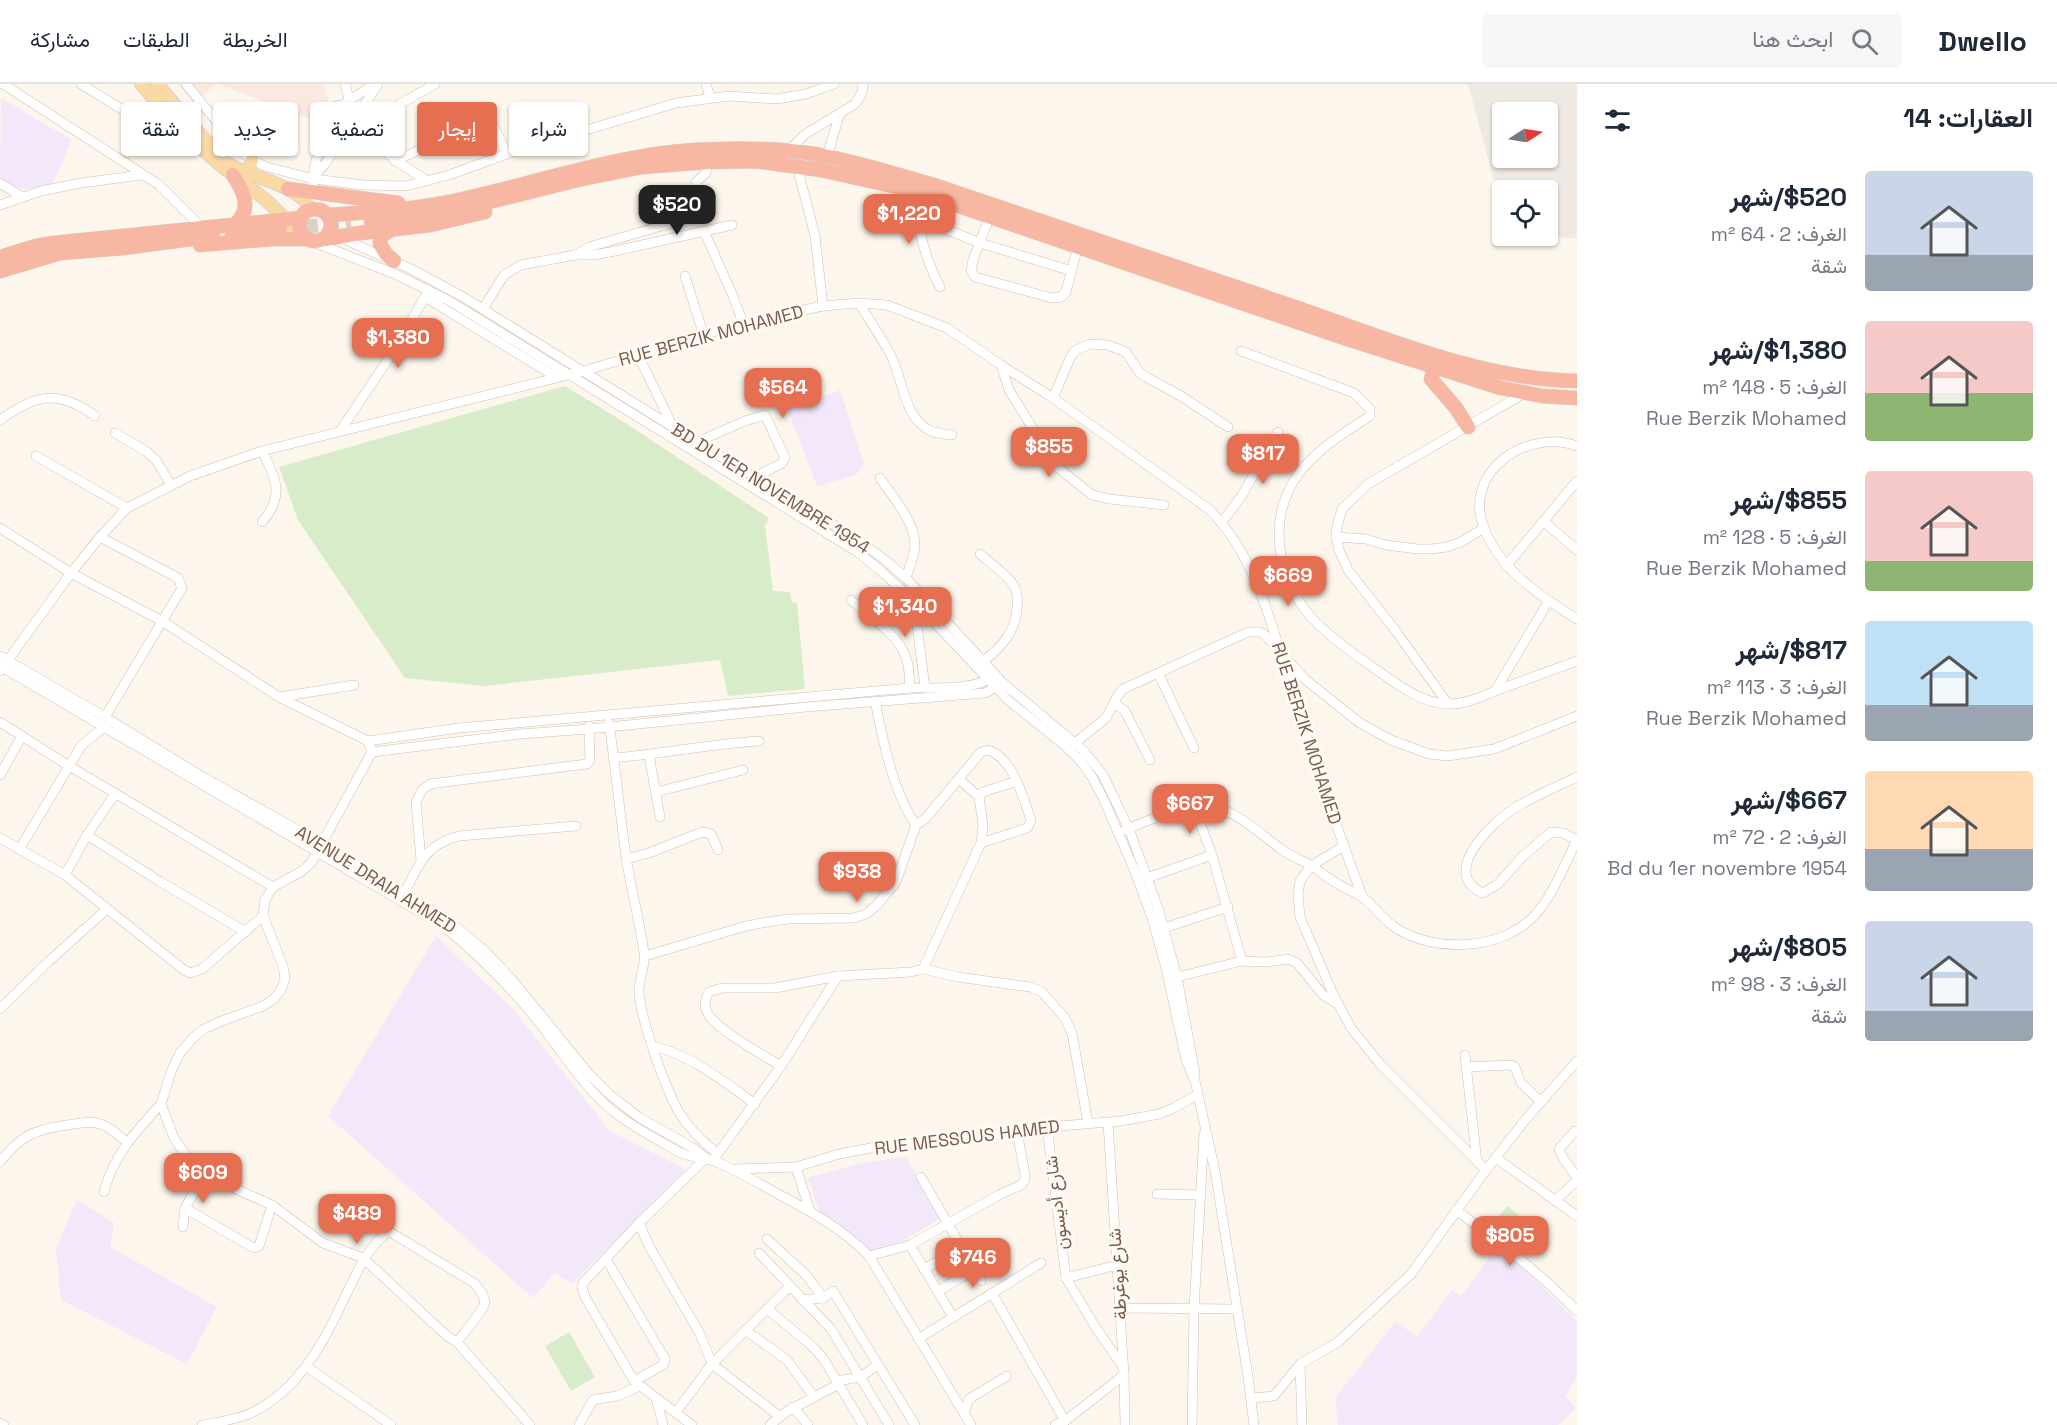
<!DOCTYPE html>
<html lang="ar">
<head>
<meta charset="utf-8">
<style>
  :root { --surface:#fff; --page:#f6f6f7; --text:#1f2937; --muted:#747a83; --line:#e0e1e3; --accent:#e76f51 }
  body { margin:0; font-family:"Space Grotesk",Vazirmatn,sans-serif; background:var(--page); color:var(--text); direction:rtl; height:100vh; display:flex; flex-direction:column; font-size:22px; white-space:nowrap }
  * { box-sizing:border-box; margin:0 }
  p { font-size:20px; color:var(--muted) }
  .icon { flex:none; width:33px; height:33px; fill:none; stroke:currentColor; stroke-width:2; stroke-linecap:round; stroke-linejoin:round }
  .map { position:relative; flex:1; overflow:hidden; direction:ltr }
  .drawer { display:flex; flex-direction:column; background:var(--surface); width:480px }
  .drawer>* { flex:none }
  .banner { position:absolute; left:18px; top:18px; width:570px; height:54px; direction:rtl; display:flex; gap:12px }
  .needle { width:39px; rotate:78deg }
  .tools { position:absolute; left:1492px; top:18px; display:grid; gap:12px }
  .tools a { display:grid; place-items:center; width:66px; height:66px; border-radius:6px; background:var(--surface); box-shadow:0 2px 4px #0004; font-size:30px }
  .price { position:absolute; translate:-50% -51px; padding:0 14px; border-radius:12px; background:var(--accent); color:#fff; font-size:20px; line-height:39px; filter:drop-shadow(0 2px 3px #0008) }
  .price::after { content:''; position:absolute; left:50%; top:36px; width:18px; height:14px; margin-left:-9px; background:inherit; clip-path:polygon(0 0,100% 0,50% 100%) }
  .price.on { background:#222; color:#fff }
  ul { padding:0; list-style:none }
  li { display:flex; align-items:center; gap:18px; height:150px; padding:0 24px }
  li span { display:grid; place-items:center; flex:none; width:168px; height:120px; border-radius:6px; color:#555 }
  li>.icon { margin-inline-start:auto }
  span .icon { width:72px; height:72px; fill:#fffc; stroke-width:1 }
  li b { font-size:26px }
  h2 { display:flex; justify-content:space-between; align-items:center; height:72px; padding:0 24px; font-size:26px }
  .chip { padding:0 21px; border-radius:6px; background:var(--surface); box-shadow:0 2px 4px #0004; font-size:21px; line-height:54px }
  .chip.on { background:var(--accent); color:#fff }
  header { display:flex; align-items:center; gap:36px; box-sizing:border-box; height:84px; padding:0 30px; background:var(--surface); border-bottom:2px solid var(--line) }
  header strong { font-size:28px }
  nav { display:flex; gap:33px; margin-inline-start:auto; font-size:21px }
  .search { width:420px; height:54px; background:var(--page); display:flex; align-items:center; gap:15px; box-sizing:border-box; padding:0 21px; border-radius:6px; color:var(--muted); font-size:22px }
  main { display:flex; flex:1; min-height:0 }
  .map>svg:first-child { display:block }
  .commercial { fill:#fde8e0 }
  .industrial { fill:#efe9e4; fill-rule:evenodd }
  .education { fill:#f3e8fa }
  .green { fill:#d8ecc9 }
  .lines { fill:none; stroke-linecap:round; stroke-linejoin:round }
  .highway-tunnel { stroke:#dcd0c4; stroke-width:14; stroke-dasharray:14 7; stroke-linecap:butt }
  .minor-casing { stroke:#d1beb0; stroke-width:10 }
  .major-casing { stroke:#dad1cd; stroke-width:14 }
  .highway-casing { stroke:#dad1cd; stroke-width:15 }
  .minor { stroke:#fff; stroke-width:9 }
  .major { stroke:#fbd9a5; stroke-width:12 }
  .highway { stroke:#f7b7a3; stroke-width:14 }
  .labels { text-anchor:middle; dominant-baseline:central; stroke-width:6; stroke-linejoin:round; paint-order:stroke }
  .street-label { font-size:18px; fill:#7a5c4d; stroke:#fffaf3 }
</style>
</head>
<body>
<header>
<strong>Dwello</strong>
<div class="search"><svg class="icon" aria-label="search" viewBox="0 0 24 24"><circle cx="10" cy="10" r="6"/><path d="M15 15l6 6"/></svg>ابحث هنا</div>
<nav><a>الخريطة</a><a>الطبقات</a><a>مشاركة</a></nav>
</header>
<main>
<section class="drawer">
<h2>العقارات: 14<svg class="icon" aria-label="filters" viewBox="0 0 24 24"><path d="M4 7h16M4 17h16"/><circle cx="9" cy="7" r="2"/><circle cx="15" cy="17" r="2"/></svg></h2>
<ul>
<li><span style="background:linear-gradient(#c9d6e8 70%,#9aa5b1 0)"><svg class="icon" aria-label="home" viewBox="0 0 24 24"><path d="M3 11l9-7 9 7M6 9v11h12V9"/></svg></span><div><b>$520/شهر</b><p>الغرف: 2 · 64 m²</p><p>شقة</p></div></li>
<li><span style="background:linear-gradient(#f6c9c9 60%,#8fb573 0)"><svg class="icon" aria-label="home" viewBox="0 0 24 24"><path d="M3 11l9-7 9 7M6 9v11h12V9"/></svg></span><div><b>$1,380/شهر</b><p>الغرف: 5 · 148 m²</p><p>Rue Berzik Mohamed</p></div></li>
<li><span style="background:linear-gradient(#f6c9c9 75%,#8fb573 0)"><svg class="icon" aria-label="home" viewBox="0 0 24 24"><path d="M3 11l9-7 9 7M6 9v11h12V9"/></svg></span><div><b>$855/شهر</b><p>الغرف: 5 · 128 m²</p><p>Rue Berzik Mohamed</p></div></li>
<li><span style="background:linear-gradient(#bfe0f5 70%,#9aa5b1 0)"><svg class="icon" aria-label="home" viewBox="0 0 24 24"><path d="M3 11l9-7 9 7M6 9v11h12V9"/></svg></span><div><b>$817/شهر</b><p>الغرف: 3 · 113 m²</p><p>Rue Berzik Mohamed</p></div></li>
<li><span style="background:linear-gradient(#ffd9b3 65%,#9aa5b1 0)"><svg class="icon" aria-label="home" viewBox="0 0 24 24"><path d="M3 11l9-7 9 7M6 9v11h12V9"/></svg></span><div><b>$667/شهر</b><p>الغرف: 2 · 72 m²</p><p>Bd du 1er novembre 1954</p></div></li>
<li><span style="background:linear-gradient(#c9d6e8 75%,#9aa5b1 0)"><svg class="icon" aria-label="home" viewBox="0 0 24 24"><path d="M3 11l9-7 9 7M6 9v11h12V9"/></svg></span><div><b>$805/شهر</b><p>الغرف: 3 · 98 m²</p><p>شقة</p></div></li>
</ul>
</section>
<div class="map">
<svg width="1577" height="1341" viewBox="0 0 1577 1341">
  <rect width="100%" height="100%" fill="#fdf6ec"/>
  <path class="commercial" d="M178,0H324L332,31L327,41L217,0L194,19Z"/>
  <path class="industrial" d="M1468,0H1577V154L1523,152H1548V106H1503V130ZM1503,28H1548V74H1503Z"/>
  <g class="education">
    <path d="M1,14L72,56L51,103L21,105L0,94Z"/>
    <path d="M795,301L803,321L840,306L864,380L856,391L817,402L780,307Z"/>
    <path d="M436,852L513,925L610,1047L686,1085L572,1200L555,1189L533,1214L328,1032Z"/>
    <path d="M906,1073L941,1134L875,1173L821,1133L808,1094L861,1079Z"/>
    <path d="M77,1116L114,1139L110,1163L217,1223L187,1280L61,1216L56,1164Z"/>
    <path d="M1497,1163L1511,1172L1577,1237V1293L1566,1312L1576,1324L1558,1341H1338L1335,1314L1396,1237L1417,1253L1452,1206L1461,1212Z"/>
  </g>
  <g class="green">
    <path d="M565,302L624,338L769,434L765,442L773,507L790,508L792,518L797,519L805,605L728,612L720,576L484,602L405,594L298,436L279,383Z"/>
    <path d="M1508,1122L1542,1152L1524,1171L1489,1142Z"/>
    <path d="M569,1248L595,1293L571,1307L545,1262Z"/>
  </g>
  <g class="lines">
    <path class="highway-tunnel" d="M283,145L351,138"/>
    <g class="minor-casing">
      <g id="minor">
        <path d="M3,0L158,100L202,144"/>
        <path d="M81,0L149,42L162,43L177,33"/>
        <path d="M186,0L239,65L252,76L267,83L314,95L363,101L406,102L449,91L507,70L676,19L729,12L777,15L806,10L834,0"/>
        <path d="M345,0L349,15"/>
        <path d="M706,0L710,13"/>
        <path d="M342,21L375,0"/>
        <circle cx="341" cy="34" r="13"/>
        <path d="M357,32C380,67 393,76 428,97"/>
        <path d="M354,37L378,0"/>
        <path d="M363,41L435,0"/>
        <path d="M789,67L804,51L855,20L862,9L863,0"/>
        <path d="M827,72L840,29"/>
        <path d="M395,77L485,36L491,37L507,70"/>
        <path d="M797,82L815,152L823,222"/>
        <path d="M314,92L326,79L345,47"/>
        <path d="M0,99L22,113"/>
        <path d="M915,107C919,146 922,168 940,203"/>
        <path d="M0,121L41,107L81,99L142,91"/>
        <path d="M321,126C302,104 321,61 328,36"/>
        <path d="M990,132L973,176L971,186L975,193L1052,214L1061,213L1066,208L1078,162"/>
        <path d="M918,140L938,142L980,159L1072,187"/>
        <path d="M704,147L733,212L743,239"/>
        <path d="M339,153L411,185L465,214L697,358L854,453L885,476L906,494L1003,599L1083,666L1103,691L1129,745L1159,827L1177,893L1195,989"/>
        <path d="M313,158L395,190L448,216L859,469L881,487L914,517L1008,616L1063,660L1079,675L1092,693L1104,716L1136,790L1153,837L1166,884L1186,976L1195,997L1215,1087L1248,1292L1254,1341"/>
        <path d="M575,171L589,163L689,134L696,125V98L706,89L707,78"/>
        <path d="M685,192L704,252"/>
        <path d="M425,213L556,293"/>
        <path d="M859,219C870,238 884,256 893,276C903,299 905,333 929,346C936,350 944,350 952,351"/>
        <path d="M483,225L504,191L521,181L575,171H594L615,167L732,141"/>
        <path d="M1241,267L1354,309L1370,325V332C1344,349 1315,366 1297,392C1267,436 1277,493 1310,532C1328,552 1352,569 1374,584C1395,599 1421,619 1447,620C1463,621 1481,613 1495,607L1548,518"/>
        <path d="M638,271L672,341"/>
        <path d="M1001,281L1009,306L1056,382L1092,411L1110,415L1164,421"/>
        <path d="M1053,314L1071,272L1076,266L1090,260L1108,261L1126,268L1139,288L1146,293L1181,312L1228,343"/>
        <path d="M0,336C36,310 58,305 95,332"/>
        <path d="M340,347L391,271L429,206"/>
        <path d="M115,349L146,367L156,376L171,401"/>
        <path d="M697,358L745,337L765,331L785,374L782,379L751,395"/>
        <path d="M1577,362C1526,344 1462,388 1484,444C1500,486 1541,513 1577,535"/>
        <path d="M36,372L127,424"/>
        <path d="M880,394C893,414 915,437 915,462C914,473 909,484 906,494"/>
        <path d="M1543,437L1577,466"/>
        <path d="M262,438C285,412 276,395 262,367"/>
        <path d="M1222,438L1241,413L1278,348"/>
        <path d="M0,444L71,489L162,537L279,613L368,657L459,644L910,604C930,604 976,606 992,593"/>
        <path d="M100,453L178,494L182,504L105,633"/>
        <path d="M1336,453L1366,455L1386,461L1418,465H1432L1447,463L1461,458L1484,444"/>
        <path d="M980,470C990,479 1007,490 1014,502C1018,509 1018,516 1017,524C1016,548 1001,563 984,577"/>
        <path d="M1506,482L1577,397"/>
        <path d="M851,516C868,531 897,550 905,571C910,581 909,593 910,604"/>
        <path d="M914,517L925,604"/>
        <path d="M0,572L105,633L203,693L323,760L446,834L486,868L514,898L589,990L610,1011L640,1034L690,1062L706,1074"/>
        <path d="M0,582L442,841C479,871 512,904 541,941C565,972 587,1008 618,1031C638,1046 660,1057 681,1069C693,1074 705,1074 717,1078C738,1087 758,1099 778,1110C810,1127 843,1145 869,1172L971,1341"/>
        <path d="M0,587L71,489L100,453L127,424L190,392L262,367L584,287L743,239L823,222L859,219L887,221L947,244L1001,281L1053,314L1210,426C1261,478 1274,553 1296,620C1317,685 1339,750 1363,814"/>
        <path d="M1158,589L1194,664"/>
        <path d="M1495,607L1577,577"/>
        <path d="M280,613L354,601"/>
        <path d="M1114,619L1125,627L1150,676"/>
        <path d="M1448,620L1395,546L1348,486L1339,466L1336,453L1337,442L1342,425L1368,400L1525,309"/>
        <path d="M0,638L22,652"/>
        <path d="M609,639C616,686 620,733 627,779C632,809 640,839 644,869C646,882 638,896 639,909C642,939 665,1004 680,1030C690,1046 703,1058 717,1069"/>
        <path d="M368,657L372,668L311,779L302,787L273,803L265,816L263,832L283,882L285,895L281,906L274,915L263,922L219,938L204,945L193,954L180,969L171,988L161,1020L174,1054L183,1067L204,1091L272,1121L323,1159L363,1174L447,1252L457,1258L530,1341"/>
        <path d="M1075,659L1106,634L1117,613L1123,605L1248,548H1260L1265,551L1306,596L1360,639L1391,656L1429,670L1448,672L1494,665L1577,632"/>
        <path d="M372,668L520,650L589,645L806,623L985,609L1000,601"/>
        <path d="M649,671L660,733"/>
        <path d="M613,674C662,670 710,660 759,657"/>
        <path d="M0,691L22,652L69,682L273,803"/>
        <path d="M959,695L979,713"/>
        <path d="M656,708L743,686"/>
        <path d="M1194,722L1212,771"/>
        <path d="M916,741L925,735L981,668L989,666C1015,678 1022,711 1031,736L1028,743L1024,745L981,759"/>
        <path d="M1125,746C1143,738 1188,720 1207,722C1234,724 1260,750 1281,765C1291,772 1301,776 1312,782C1321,788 1329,795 1338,800C1346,805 1355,808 1362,813C1375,822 1383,836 1396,844C1435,869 1502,867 1535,831C1554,810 1564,781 1577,756"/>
        <path d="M87,751L159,797L246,848"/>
        <path d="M0,754L65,791L184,886L190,889L202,885L263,832"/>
        <path d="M1577,756L1563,749L1551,748L1522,773L1498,800L1483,809C1437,789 1495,735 1518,722C1537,711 1558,702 1577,693"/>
        <path d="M1344,762L1311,782L1300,797L1298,811L1300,833L1333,910L1351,944L1380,980L1486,1086"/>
        <path d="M19,766L81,662L104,643"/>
        <path d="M626,775L649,769L702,748L711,750L718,766"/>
        <path d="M421,776L416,718L422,706L430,700L587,680L590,676L589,642"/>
        <path d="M65,791L87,751L115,710"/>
        <path d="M1147,794L1212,771L1242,877"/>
        <path d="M405,808C419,780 426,760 459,752L576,742"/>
        <path d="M1164,844L1228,823"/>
        <path d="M645,872L746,842L767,838L788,835L854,834L866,830L876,822L896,798L916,741C893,708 883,657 875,617"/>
        <path d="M923,885L958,893L1030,903L1042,908L1065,934L1072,949L1088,1039"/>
        <path d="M1177,893L1242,877L1266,878L1288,875L1297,879L1323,911L1336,919"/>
        <path d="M0,925L49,877L107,825"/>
        <path d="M653,962C691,971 723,997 755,1020"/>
        <path d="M1465,971L1477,1078"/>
        <path d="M781,982C762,970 720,948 708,930C703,923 705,915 709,908L722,904H775L838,892L911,888L923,885L981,759L983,741L979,713L983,708L1017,697"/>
        <path d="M1466,983L1511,981L1515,983L1521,999L1541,1018"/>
        <path d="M1108,1039L1124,1291L1125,1341"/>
        <path d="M1047,1043L1066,1194L1096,1244L1123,1283"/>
        <path d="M1575,1047L1559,1065L1563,1074L1577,1093"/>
        <path d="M1496,1074L1577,1132"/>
        <path d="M714,1075L781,982L838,892"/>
        <path d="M0,1078C21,1051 34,1046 67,1041C78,1040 89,1036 100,1040C110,1042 118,1052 127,1058"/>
        <path d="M796,1083L810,1127"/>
        <path d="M736,1085L796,1083L839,1070L876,1063L966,1055L1047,1043L1121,1037L1159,1030L1174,1024L1197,1011"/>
        <path d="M921,1093L981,1197"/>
        <path d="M104,1108C113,1072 136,1047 161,1020"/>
        <path d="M1157,1110L1200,1111"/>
        <path d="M1555,1117L1577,1096"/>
        <path d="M185,1124L254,1164L259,1162L272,1121"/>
        <path d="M1456,1126C1499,1158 1540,1189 1577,1227"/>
        <path d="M639,1139L649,1162L700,1250L712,1280L779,1332"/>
        <path d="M183,1143L185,1124L204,1091"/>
        <path d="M767,1155L807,1192L823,1214"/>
        <path d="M910,1161L953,1233"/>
        <path d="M759,1169L831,1245L889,1341"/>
        <path d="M869,1172L910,1161L999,1111L1021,1101L1025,1096V1091L1017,1047"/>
        <path d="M606,1175L665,1275L663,1281L634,1297"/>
        <path d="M924,1185L962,1164"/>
        <path d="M1066,1194L1117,1181"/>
        <path d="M938,1207L974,1186"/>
        <path d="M992,1209L1065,1337"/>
        <path d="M802,1216L823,1214L833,1207L915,1341"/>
        <path d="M1120,1224L1236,1225"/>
        <path d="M767,1225L812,1262L823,1274L863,1341"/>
        <path d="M745,1246L787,1276L814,1313"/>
        <path d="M918,1255L1041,1179"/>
        <path d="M1300,1280L1302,1341"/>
        <path d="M307,1283L391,1341"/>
        <path d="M836,1297L861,1293L877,1281"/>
        <path d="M656,1314L663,1341"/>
        <path d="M1251,1314L1274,1312L1300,1280L1338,1258L1411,1190L1486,1086L1526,1035L1577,977"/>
        <path d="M793,1323L808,1341"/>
        <path d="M676,1328L712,1280L790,1202"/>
        <path d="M964,1330L969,1315L1007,1292"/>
        <path d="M0,1339L4,1341"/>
        <path d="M202,1341C218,1338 236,1336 251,1329C296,1308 323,1261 343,1217C356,1191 364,1168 387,1148H390L474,1199C479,1205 487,1213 484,1221C482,1228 463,1250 457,1258"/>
        <path d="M579,1341L593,1316L617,1312L640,1302"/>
        <path d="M692,1341L634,1297L585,1213L582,1203L583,1199L639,1139L706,1074"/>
        <path d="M770,1341L786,1328L839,1300"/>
        <path d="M1055,1341L1065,1337L1124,1291"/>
        <path d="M1192,1341L1194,1225L1204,1050"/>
      </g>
    </g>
    <g class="major-casing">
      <g id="major">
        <path d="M141,0C164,29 190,56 218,79C248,104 278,119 298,154"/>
        <path d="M157,0L213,65"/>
        <path d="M227,79C254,96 293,98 312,125"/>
        <path d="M248,90L252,76"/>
      </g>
    </g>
    <g class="highway-casing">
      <g id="highway">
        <path d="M233,91C244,108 253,126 234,141"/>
        <path d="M288,105L398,119"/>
        <circle cx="315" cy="141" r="16"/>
        <path d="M328,131C375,128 422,125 467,114C551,95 634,65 720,65C756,64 794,65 829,73C864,80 899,91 934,101C1053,142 1173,181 1292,222C1382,253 1482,296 1577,297"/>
        <path d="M371,137L440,130L582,95L642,83L707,78L756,77L821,86L915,107L1341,253L1501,304L1542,312L1577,314"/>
        <path d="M390,146L381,153L380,160L386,170L394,177"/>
        <path d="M232,150L280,145"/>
        <path d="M325,155L360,149L430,141L485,128"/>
        <path d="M200,161L272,155H306"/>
        <path d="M0,173L36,162L54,159L300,134"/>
        <path d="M0,187L60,169L123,164L213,152"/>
        <path d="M1435,282L1431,295L1456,324L1468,343"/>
      </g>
    </g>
    <use href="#minor" class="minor"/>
    <use href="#major" class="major"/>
    <use href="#highway" class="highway"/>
  </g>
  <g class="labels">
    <g class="street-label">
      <text transform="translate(711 251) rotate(-15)">RUE BERZIK MOHAMED</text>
      <text transform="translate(771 404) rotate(32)">BD DU 1ER NOVEMBRE 1954</text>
      <text transform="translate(1307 649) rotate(72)">RUE BERZIK MOHAMED</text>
      <text transform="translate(376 795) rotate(32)">AVENUE DRAIA AHMED</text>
      <text transform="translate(967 1053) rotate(-7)">RUE MESSOUS HAMED</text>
      <text transform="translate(1056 1119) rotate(-97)">شارع أديسون</text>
      <text transform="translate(1117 1190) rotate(-94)">شارع يوغرطة</text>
    </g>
  </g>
</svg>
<div class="tools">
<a><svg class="needle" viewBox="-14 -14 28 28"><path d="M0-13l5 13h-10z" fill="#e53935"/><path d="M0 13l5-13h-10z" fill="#747a83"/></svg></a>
<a><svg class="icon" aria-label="locate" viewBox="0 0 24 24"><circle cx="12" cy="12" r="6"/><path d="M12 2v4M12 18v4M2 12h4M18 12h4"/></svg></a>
</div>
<b class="price on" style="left:677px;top:152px">$520</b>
<b class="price" style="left:909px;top:161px">$1,220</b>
<b class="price" style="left:398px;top:285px">$1,380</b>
<b class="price" style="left:783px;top:335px">$564</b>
<b class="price" style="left:1049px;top:394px">$855</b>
<b class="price" style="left:1263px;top:401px">$817</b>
<b class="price" style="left:1288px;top:523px">$669</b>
<b class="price" style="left:905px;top:554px">$1,340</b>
<b class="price" style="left:1190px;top:751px">$667</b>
<b class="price" style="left:857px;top:819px">$938</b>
<b class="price" style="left:203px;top:1120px">$609</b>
<b class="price" style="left:357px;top:1161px">$489</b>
<b class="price" style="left:1510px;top:1183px">$805</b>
<b class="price" style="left:973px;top:1205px">$746</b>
<div class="banner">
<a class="chip">شراء</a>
<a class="chip on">إيجار</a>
<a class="chip">تصفية</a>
<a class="chip">جديد</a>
<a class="chip">شقة</a>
</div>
</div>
</main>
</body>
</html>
